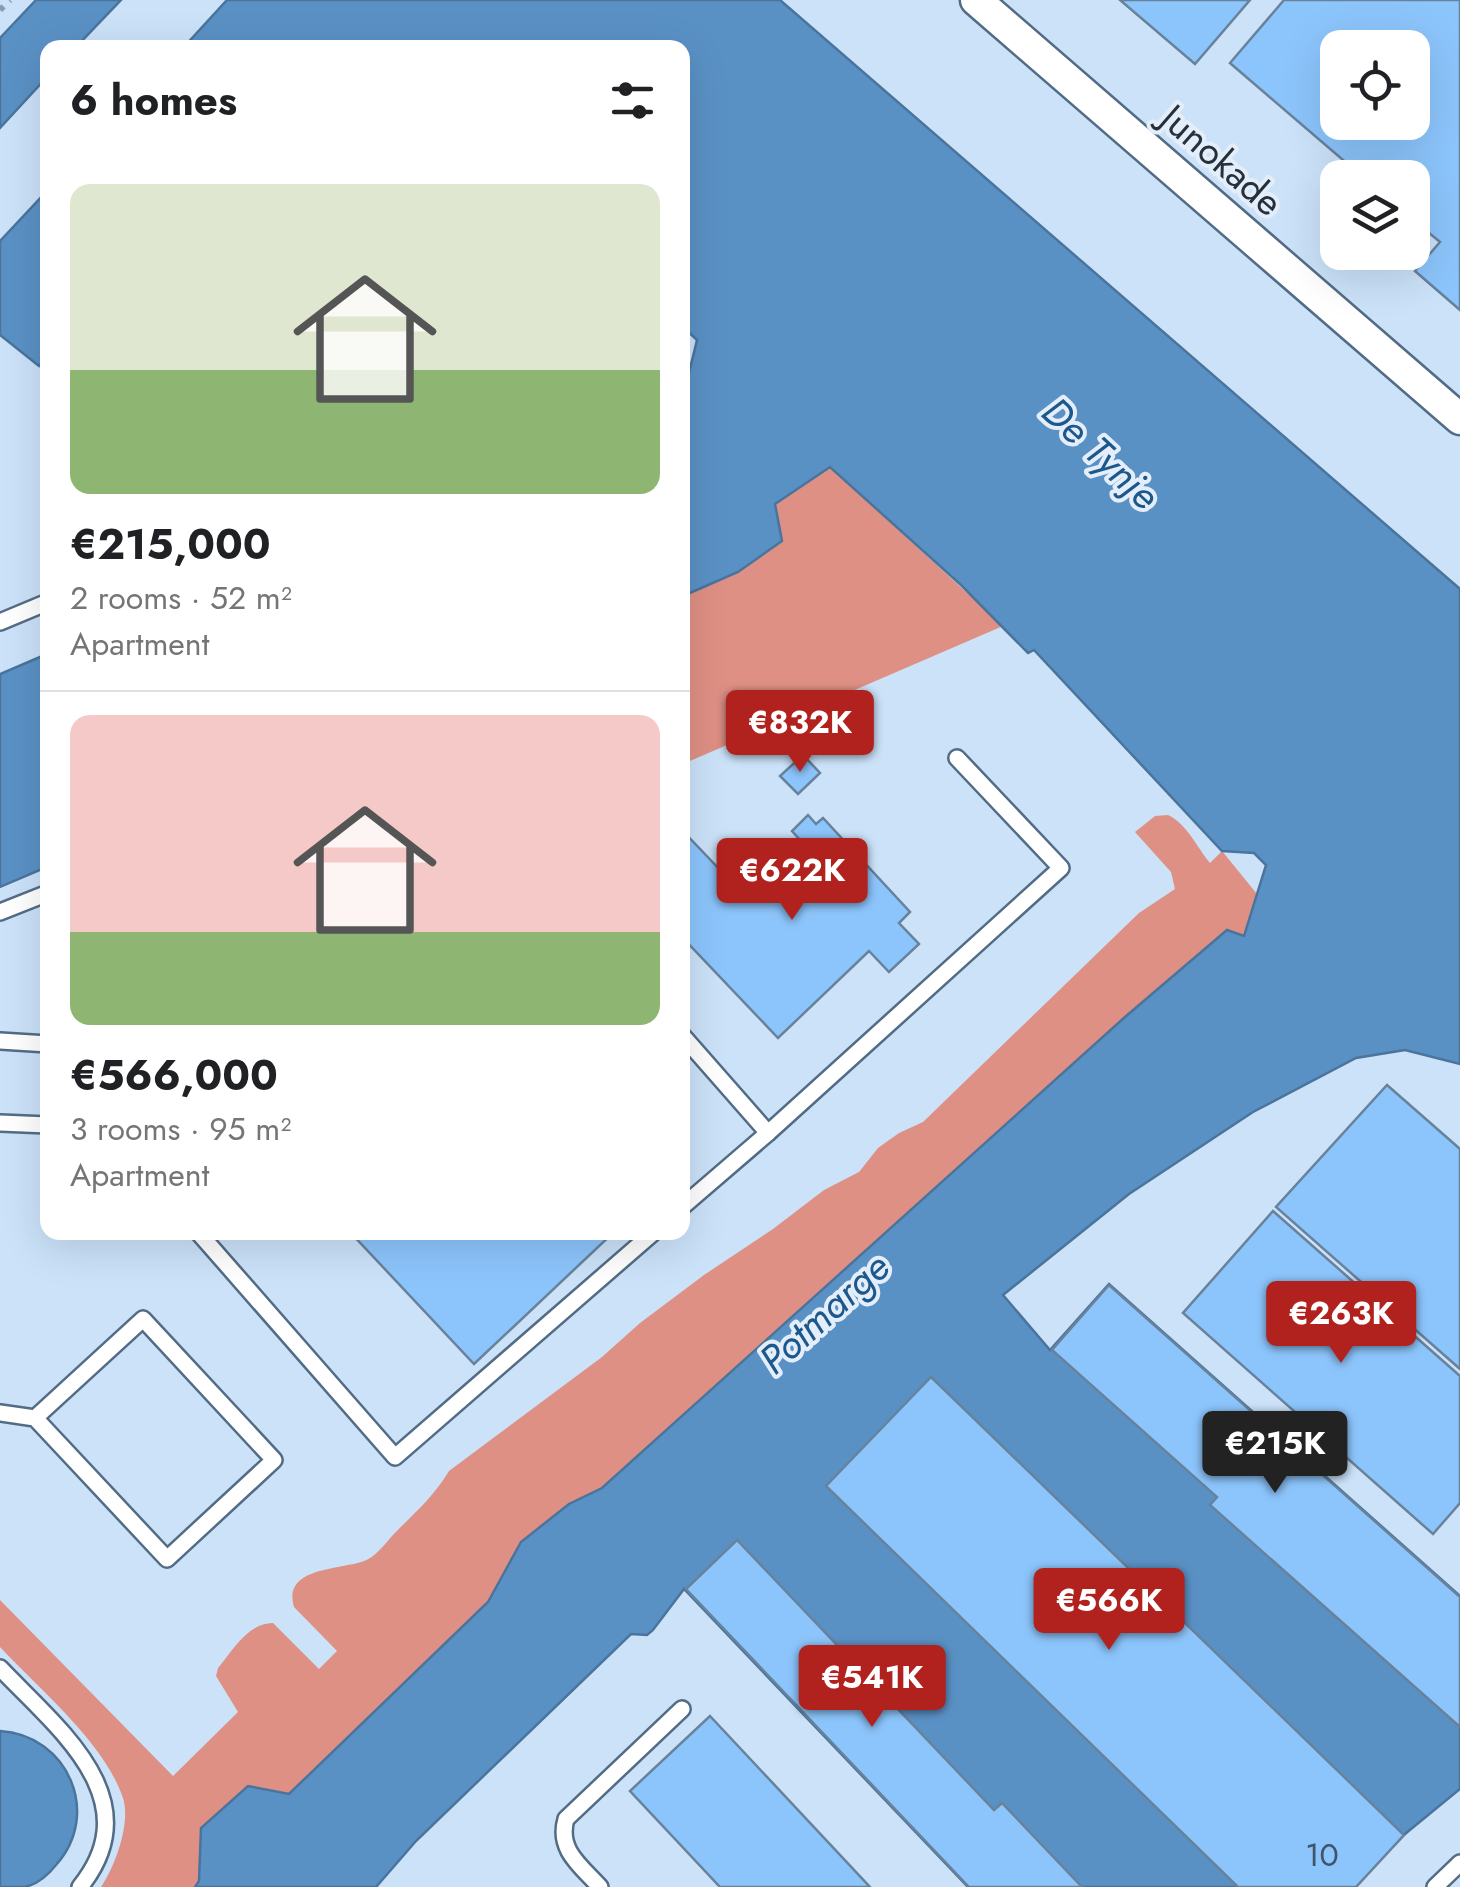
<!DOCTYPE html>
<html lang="en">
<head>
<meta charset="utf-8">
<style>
  :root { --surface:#fff; --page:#f2f2f2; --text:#202124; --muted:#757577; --line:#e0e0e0; --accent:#b1211e }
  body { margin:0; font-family:Jost,sans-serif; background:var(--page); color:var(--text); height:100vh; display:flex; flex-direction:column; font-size:38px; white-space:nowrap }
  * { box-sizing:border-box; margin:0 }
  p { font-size:32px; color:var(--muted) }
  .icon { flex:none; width:55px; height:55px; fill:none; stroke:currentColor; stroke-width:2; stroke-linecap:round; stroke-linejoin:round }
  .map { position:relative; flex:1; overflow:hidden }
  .details { position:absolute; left:40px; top:40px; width:650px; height:1200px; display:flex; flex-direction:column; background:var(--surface); border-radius:20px; box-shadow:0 10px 40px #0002 }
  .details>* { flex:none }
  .controls { position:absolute; left:1320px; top:30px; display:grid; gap:20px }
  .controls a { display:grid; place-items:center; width:110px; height:110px; border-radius:20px; background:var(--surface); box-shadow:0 10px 40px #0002; font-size:50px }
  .price { position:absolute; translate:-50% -85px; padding:0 22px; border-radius:10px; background:var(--accent); color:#fff; font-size:32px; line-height:65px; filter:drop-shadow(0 2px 5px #0008) }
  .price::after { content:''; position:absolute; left:50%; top:60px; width:30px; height:22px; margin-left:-15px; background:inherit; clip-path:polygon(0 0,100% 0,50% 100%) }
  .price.active { background:#222; color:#fff }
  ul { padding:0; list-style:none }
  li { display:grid; align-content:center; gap:20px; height:530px; padding:0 30px }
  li+li { border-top:2px solid var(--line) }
  li span { display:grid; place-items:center; height:310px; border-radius:20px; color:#555 }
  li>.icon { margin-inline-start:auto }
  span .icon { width:180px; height:180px; fill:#fffc; stroke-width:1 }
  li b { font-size:42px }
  h2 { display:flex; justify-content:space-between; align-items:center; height:120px; padding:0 30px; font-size:42px }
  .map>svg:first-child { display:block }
  .forest { fill:#df9085 }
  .water { fill:#5a91c5; stroke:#4a749c; stroke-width:2.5 }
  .building { fill:#8cc5fc; stroke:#68829c; stroke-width:2.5; fill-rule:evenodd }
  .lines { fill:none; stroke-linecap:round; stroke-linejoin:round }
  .lane-casing { stroke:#536c85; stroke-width:20 }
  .street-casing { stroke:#536c85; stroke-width:35 }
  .path { stroke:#899bad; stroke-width:6; stroke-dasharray:5 8; stroke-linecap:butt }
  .lane { stroke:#fff; stroke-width:15 }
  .street { stroke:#fff; stroke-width:30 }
  .labels { text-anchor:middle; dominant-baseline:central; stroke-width:8; stroke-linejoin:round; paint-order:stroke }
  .number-label { font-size:32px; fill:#3f556b }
  .street-label { font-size:38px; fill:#25303b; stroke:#e3eefa }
  .water-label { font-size:40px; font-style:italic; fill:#1c588b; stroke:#e3eefa }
</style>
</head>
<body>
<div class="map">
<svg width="1460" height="1887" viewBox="0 0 1460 1887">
  <rect width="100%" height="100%" fill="#cbe2f9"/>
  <g class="forest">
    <path d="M830,467L1003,626L683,764L682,596L738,572L775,504Z"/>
    <path d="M1168,815C1187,824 1196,846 1210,863L1222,851L1257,894L1244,936L1227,930L1125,1017L602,1488L569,1504L521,1542L488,1602L289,1795L248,1786L201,1829L199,1882L195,1887H101C115,1867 131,1823 123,1798C104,1742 40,1690 0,1647V1600L173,1776L238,1712L216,1676L218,1668C233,1650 248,1623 273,1623L319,1669L337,1651L294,1607C281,1563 352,1571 370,1558C378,1553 386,1543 392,1536C415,1512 432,1499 449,1471L602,1357L640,1323L704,1275L773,1229L824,1190L859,1172L878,1148L899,1133L923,1122L1139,913L1175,889L1171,872L1135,832L1155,816Z"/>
  </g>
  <g class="water">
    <path d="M36,0H121L76,47L48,48L47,77L0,128V38Z"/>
    <path d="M227,0H780L1460,589V1064L1405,1050L1356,1058L1253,1112L1129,1194L1003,1295L1050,1350L1109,1284L1460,1596V1789L1405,1834L1354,1887H968L684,1589L653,1630L647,1635L631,1634L416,1841L376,1887H195L199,1881L201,1828L248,1786L289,1794L488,1602L521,1542L569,1504L602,1488L1125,1017L1227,930L1244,936L1266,865L1254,853L1222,851L1034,650L1028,653L961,585L830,467L775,504L782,541L738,572L683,596V383L687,381L697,340L683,327L682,48H183Z"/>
    <path d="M47,191V356L39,366L0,335V241Z"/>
    <path d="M47,654V867L0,887V674Z"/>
    <path d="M0,1731C68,1735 102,1814 56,1865C48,1875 36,1885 24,1887C16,1887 8,1887 0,1887Z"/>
  </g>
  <g class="building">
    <path d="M1120,0H1250L1195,64Z"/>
    <path d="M1284,0H1460V310L1415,271L1440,242L1412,219V178H1364L1230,63ZM1338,48H1412V122H1338Z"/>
    <path d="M803,755L820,773L798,794L780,776Z"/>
    <path d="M808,815L816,824L823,818L910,912L899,923L919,944L889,972L869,951L778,1038L682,937V830L743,894L800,840L792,831Z"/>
    <path d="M1387,1085L1460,1149V1369L1276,1207Z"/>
    <path d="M1273,1211L1460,1376V1503L1433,1534L1183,1313Z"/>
    <path d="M350,1232H614L474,1364Z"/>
    <path d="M1109,1285L1460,1597V1727L1210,1505L1217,1497L1052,1350Z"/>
    <path d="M931,1377L1404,1835L1356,1887H1238L826,1486Z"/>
    <path d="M737,1540L994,1810L1002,1803L1082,1887H969L686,1589Z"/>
    <path d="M710,1716L870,1887H720L630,1791Z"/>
  </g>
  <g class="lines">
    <g class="lane-casing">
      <g id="lane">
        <path d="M0,622L48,602"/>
        <path d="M0,912L48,893"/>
        <path d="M682,1035L768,1133L682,1207"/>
        <path d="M0,1041L48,1044"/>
        <path d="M0,1123L48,1125"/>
        <path d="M768,1133L1061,868L957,758"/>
        <path d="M198,1232L395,1457L654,1232"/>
        <path d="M0,1413L35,1418L167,1559L274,1460L143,1319L35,1418"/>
        <path d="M0,1668C57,1728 151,1799 80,1887"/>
        <path d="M600,1887C581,1866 557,1850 566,1819L682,1709"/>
        <path d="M1435,1887L1460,1863"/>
      </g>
    </g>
    <g class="street-casing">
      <path id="street" d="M976,0L1460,419"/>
    </g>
    <path class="path" d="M0,10L10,0"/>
    <use href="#lane" class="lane"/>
    <use href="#street" class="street"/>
  </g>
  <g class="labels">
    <g class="number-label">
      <text x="1322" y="1855">10</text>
    </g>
    <g class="street-label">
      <text transform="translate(1222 160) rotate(41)">Junokade</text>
    </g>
    <g class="water-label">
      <text transform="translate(1101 453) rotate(43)">De Tynje</text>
      <text transform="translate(824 1313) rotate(-42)">Potmarge</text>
    </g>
  </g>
</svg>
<div class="controls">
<a><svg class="icon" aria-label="locate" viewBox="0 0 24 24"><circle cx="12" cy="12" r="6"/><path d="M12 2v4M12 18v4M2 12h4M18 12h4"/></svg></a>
<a><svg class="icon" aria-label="layers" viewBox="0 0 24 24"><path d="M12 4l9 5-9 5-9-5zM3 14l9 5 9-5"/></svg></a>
</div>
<b class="price" style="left:800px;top:775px">€832K</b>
<b class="price" style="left:792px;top:923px">€622K</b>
<b class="price" style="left:1341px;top:1366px">€263K</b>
<b class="price active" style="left:1275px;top:1496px">€215K</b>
<b class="price" style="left:1109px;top:1653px">€566K</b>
<b class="price" style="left:872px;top:1730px">€541K</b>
<section class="details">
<h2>6 homes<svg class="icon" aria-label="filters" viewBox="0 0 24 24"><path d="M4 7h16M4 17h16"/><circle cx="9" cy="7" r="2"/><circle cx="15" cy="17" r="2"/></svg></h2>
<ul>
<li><span style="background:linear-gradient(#dfe7d0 60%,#8fb573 0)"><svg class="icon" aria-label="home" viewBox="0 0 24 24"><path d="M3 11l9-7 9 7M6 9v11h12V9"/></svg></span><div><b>€215,000</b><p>2 rooms · 52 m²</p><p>Apartment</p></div></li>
<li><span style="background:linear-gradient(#f6c9c9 70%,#8fb573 0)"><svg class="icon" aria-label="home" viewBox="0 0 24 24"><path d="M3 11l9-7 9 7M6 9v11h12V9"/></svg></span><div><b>€566,000</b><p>3 rooms · 95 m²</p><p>Apartment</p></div></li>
</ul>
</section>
</div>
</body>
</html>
